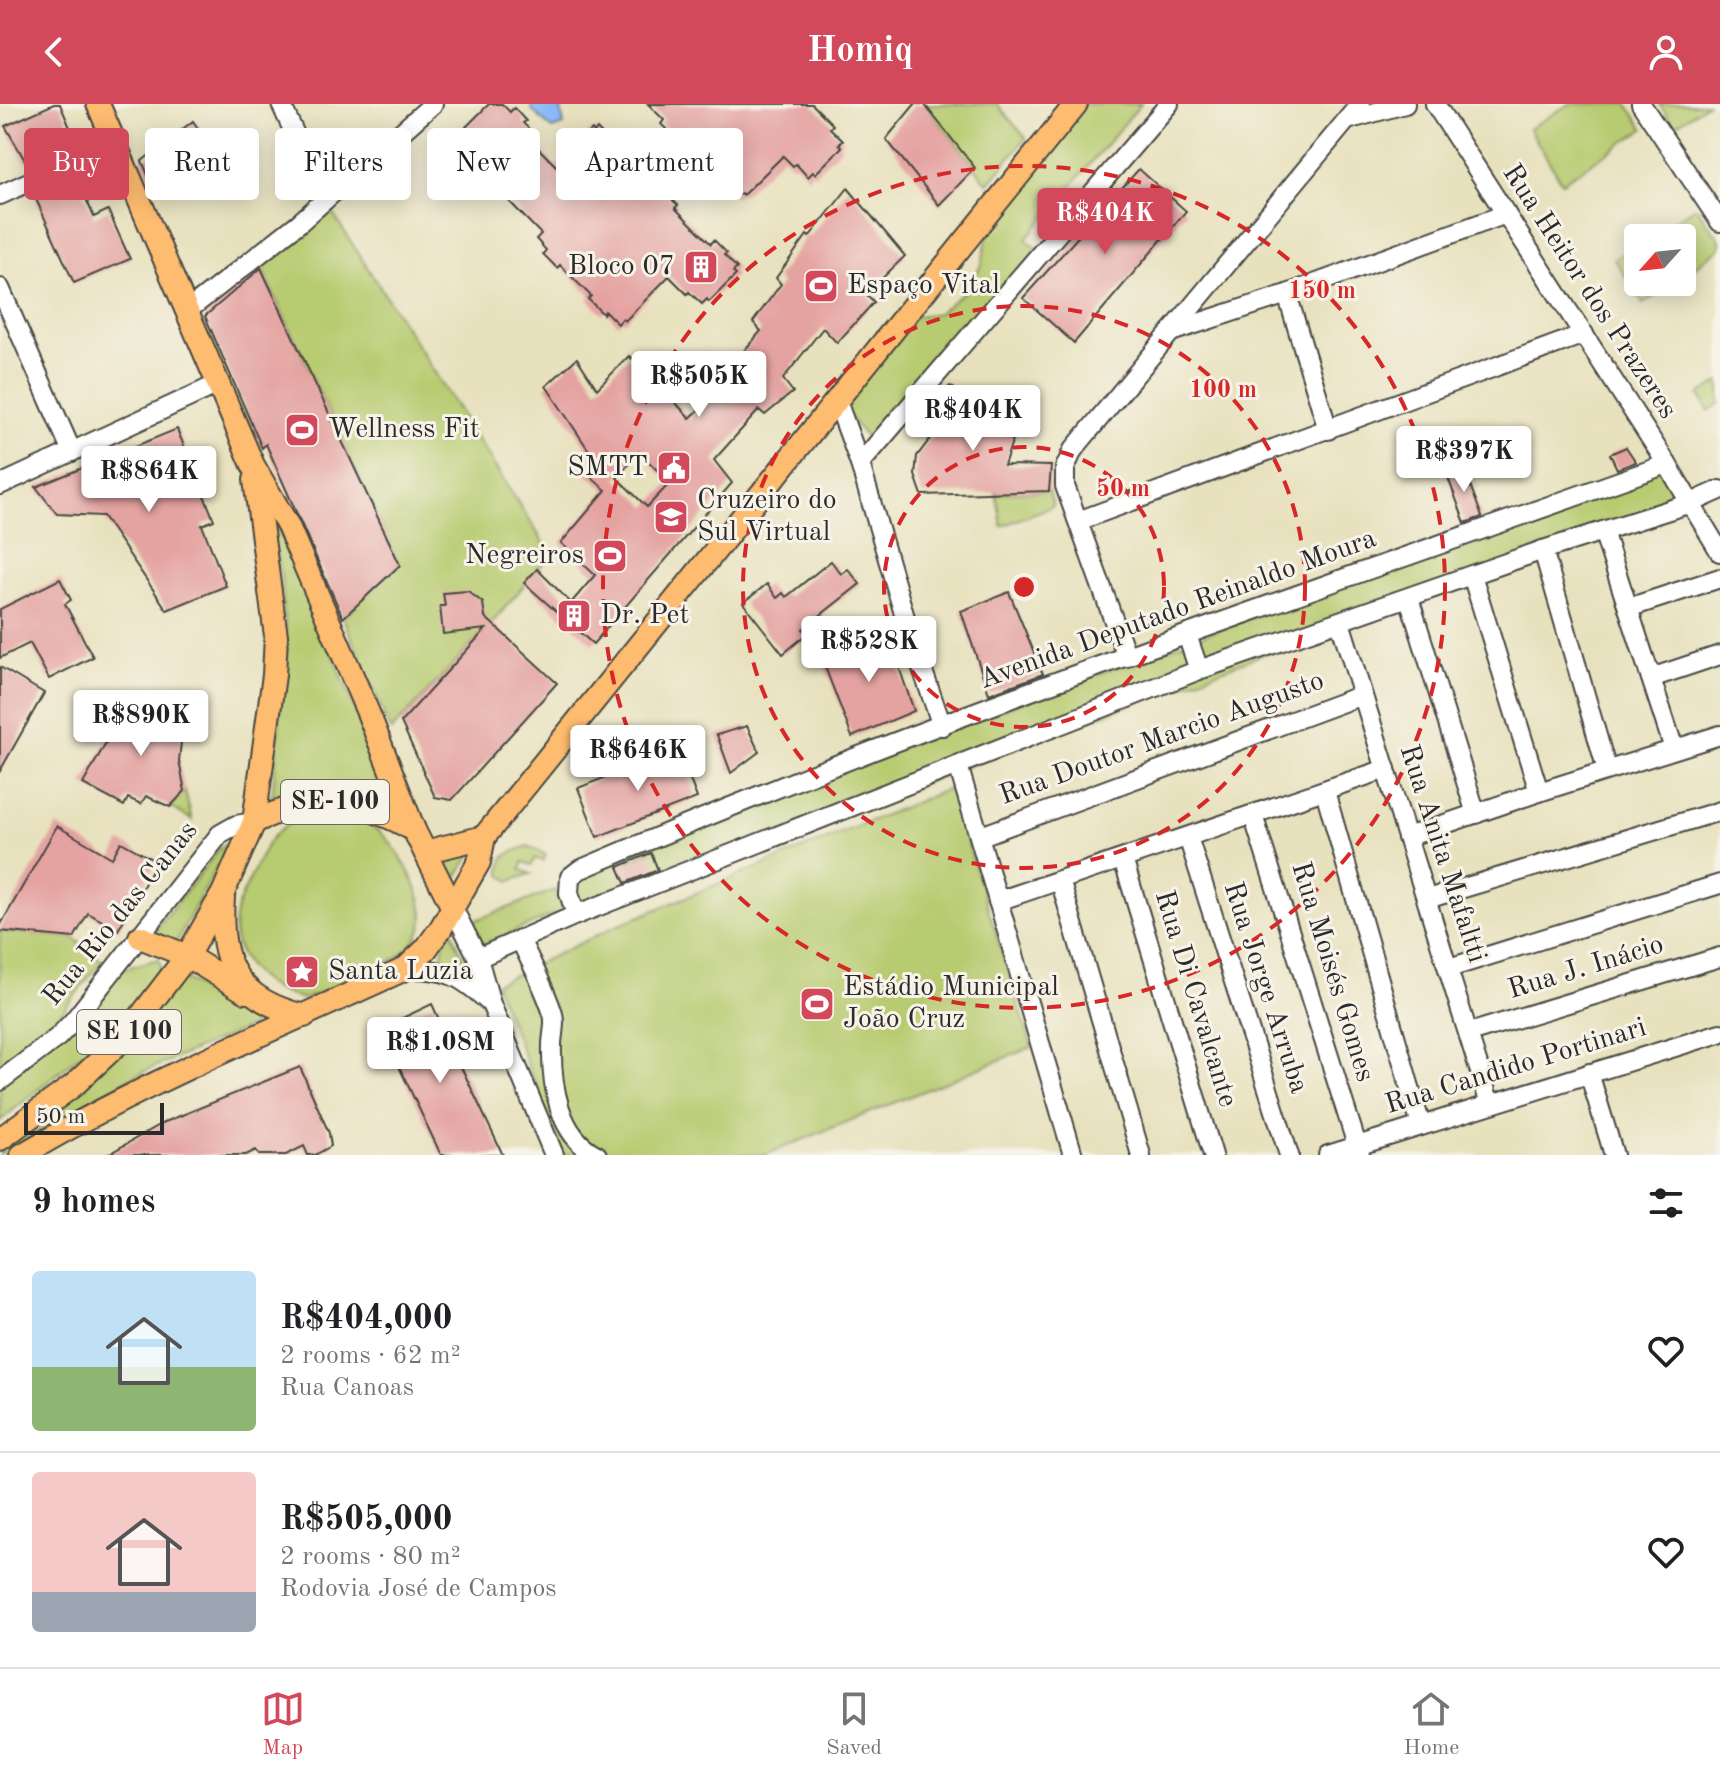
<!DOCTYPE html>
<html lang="en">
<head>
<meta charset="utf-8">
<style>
  :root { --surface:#fff; --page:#f2f2f2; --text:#202124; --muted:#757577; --line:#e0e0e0; --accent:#d1495b }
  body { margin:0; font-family:"Old Standard TT",serif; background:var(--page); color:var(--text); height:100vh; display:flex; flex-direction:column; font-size:30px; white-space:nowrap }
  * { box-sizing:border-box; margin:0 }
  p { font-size:26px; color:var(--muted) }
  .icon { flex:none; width:44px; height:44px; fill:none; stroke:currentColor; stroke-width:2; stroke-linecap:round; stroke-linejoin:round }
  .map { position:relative; height:1051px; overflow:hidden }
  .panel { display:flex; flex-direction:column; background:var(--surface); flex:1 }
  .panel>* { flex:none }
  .guide { position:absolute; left:24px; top:24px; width:800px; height:72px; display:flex; gap:16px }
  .needle { width:52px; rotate:243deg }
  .controls { position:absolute; left:1624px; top:120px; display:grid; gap:16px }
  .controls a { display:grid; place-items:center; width:72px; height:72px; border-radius:8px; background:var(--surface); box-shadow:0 4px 20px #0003; font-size:40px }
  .scale { position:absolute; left:24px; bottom:20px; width:140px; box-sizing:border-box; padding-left:8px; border:4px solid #2b2b2b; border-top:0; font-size:22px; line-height:28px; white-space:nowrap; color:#2b2b2b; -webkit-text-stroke:6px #f7f3e8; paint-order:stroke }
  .price { position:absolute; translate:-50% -68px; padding:0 18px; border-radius:8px; background:#fff; color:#222; font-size:26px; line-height:52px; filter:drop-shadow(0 2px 4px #0008) }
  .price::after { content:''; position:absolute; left:50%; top:48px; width:24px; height:18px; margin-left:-12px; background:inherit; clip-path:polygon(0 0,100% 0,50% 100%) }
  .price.active { background:var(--accent); color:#fff }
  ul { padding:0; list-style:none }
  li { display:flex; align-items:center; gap:24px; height:200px; padding:0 32px }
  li+li { border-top:2px solid var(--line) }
  li span { display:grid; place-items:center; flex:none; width:224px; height:160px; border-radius:8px; color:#555 }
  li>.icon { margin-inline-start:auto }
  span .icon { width:96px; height:96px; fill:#fffc; stroke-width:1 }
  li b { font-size:34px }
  h2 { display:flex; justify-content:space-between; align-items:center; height:96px; padding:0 32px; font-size:34px }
  .pill { padding:0 28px; border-radius:8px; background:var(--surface); box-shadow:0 4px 20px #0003; font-size:28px; line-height:72px }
  .pill.active { background:var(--accent); color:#fff }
  header { display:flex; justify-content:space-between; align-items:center; height:104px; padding:0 32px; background:var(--accent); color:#fff; font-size:36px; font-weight:800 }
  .menu { display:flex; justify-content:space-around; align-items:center; height:112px; border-top:2px solid var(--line); background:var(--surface); font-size:22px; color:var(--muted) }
  .menu a { display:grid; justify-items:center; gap:4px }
  .menu .active { color:var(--accent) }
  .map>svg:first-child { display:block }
  .green { fill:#b7cb6f; stroke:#717b4d; stroke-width:2 }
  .water { fill:#89baf5; stroke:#5a7290; stroke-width:2 }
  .building { fill:#e4a3a1; fill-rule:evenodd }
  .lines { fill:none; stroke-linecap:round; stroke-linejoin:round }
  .minor-casing { stroke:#474641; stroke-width:22 }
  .major-casing { stroke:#474641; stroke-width:26 }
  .minor { stroke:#fff; stroke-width:18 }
  .major { stroke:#febc70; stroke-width:22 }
  .ring { fill:none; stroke:#d62828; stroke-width:4; stroke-dasharray:14 10 }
  .labels { text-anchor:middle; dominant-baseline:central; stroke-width:6; stroke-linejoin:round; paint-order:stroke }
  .shield { fill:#f7f3e8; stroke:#686764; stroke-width:2 }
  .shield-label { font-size:26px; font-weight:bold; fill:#2b2b2b }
  .poi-label { font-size:28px; fill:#2b2b2b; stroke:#f7f3e8; text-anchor:start }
  .street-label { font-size:28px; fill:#2b2b2b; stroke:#f7f3e8 }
  .centre { fill:#d62828; stroke:#f7f3e8; stroke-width:4 }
  .ring-label { font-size:24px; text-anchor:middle; font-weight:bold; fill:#d62828; stroke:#f7f3e8; stroke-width:6; stroke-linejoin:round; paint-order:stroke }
</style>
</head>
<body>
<header><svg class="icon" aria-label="back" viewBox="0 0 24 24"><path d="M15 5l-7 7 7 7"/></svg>Homiq<svg class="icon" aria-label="person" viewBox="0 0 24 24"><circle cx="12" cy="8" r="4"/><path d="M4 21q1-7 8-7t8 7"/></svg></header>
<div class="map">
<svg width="1720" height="1051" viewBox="0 0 1720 1051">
  <rect width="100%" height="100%" fill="#f7f3e8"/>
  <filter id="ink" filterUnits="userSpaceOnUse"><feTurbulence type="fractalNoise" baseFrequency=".0125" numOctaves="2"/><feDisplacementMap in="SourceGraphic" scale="16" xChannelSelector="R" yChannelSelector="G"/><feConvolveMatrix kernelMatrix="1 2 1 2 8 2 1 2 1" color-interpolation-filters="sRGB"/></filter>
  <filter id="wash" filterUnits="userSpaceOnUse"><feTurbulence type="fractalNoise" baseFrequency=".006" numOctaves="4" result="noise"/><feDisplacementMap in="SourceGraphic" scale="32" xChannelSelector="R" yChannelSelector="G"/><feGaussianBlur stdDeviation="1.8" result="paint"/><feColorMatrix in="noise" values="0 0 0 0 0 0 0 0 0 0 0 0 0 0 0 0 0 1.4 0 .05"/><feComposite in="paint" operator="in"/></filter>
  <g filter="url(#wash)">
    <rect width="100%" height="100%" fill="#e8e1be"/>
    <g class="green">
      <path d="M924,0H997L1026,34L988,80Z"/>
      <path d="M1074,0H1141L1026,135L1042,149L871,336L864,331L837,297L905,214L938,209L970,183L982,159L993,103Z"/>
      <path d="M1569,0H1627L1644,25L1562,78L1529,25Z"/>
      <path d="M1662,0H1707L1674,22L1660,1Z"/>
      <path d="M328,102L551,450L492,519L391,627L343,514L399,460L261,163Z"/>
      <path d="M1696,103L1720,136V144L1682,173V134H1647Z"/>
      <path d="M1638,140V178H1676L1643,200L1614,155Z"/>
      <path d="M1720,278V299L1709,307L1699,291Z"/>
      <path d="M1667,360L1691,399L1472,471L576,811L570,773L613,751L618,761L650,747L646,737Z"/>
      <path d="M1049,387L1053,402L1002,422L996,389Z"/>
      <path d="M273,412L279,415L388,688C339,675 320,679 272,694L287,541L281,471L269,417Z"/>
      <path d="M950,684L1032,943L765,1051H564L495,880L614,823Z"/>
      <path d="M185,687L192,716L170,703Z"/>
      <path d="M335,711C349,714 364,716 376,725C398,740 428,795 422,822C420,830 414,838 409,843C391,864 331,883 304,895C264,888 226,853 236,809C238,797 245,786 250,775C270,729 281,712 335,711Z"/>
      <path d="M228,741L176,839L149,834L222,742Z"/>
      <path d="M477,742L451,782L438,757Z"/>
      <path d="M528,742L546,751L543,757L535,754L532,761L523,758L521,766L531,770L510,777L501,771C500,748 509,750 528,742Z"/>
      <path d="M555,786L564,807L483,840L473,817Z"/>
      <path d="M448,818L472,875L457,859L441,855Z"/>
      <path d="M0,827L74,834L102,857L48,925L0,959Z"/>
      <path d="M158,855L161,863L131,909L0,1017V979L119,866Z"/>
      <path d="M176,871L262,918L140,969L0,1050V1035Z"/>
    </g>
    <path class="water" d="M532,0H556L561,5L564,21L552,25L531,5Z"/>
    <g id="blocks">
      <g class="building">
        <path d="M54,0H60L74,33L26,58L5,22Z"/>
        <path d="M489,0H502L510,8L514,4L526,17L523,19L536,32L532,36L534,40L556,62L592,26L594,29L597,25L609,38L613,34L625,46L622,49L635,62L633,64L662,93L665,89L678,101L675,104L711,140L714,136L727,149L724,151L737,164L733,168L736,171L709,198L707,195L702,200L689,188L687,190L669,172L625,217L622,215L618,220L605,207L603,210L588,195L591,192L560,161L557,164L543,150L546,146L536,135L541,130L508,96L512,93L501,82L506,78L472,44L475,40L464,30L468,26L466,23Z"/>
        <path d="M648,0H812L833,21L830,24L843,37L839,40L842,43L815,70L813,68L808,73L796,60L793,62L783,52L743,91L741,89L736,93L706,69L710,66L700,54L678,31L675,34L661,20L664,16Z"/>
        <path d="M915,0H924L975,64L939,101L886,35Z"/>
        <path d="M193,17L211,43L154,85L142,57Z"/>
        <path d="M1139,65L1186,107L1074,239L1023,194Z"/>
        <path d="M77,74L94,113L108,106L130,155L74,179L35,93Z"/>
        <path d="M848,84L905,152L866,190L874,198L837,239L823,224L783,275L793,288L765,311L759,306L714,356L732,379L593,540L524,479L537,465L571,499L595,471L561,439L606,386L585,368L596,357L546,282L577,254L597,285L629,252L632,255L635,252L647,264L651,260L663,273L660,275L673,288L669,292L690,314L732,276L725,269L761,227L753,218L781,180L776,174L807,131L809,133ZM639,348L670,379L647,403L617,374Z"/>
        <path d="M261,164L400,461L343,514L266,340L262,344L205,212Z"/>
        <path d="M950,282L1017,323L1004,361L1051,362L1049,387L922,391L915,371L917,352L940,322L924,313Z"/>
        <path d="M177,325L214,416L202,421L226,482L167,506L103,412L57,410L36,383Z"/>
        <path d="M1626,343L1636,358L1617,365L1610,350Z"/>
        <path d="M1463,362L1482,413L1465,419L1446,368Z"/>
        <path d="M831,457L841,470L848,465L860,480L803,525L807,530L783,550L743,499L767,480L777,494L783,489L786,493Z"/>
        <path d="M60,475L71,496L65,500L93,553L49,575L30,539L0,554V505Z"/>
        <path d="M468,487L483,499L485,513L557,579L452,696L435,693L401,618L486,525L443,530L440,502H445L443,489Z"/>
        <path d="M1009,488L1043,570L989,590L961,507Z"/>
        <path d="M887,528L914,607L852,633L822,555Z"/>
        <path d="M0,563L44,589L0,667Z"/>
        <path d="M128,599L184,609L179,657L185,687L170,703L146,692L141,700L128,694L124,702L83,680Z"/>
        <path d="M747,622L759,648L731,669L717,631Z"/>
        <path d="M678,645L697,694L597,733L578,684Z"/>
        <path d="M57,722L112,754L121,738L157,758L118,826L88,809L74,834L0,827V822Z"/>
        <path d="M651,749L658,766L625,779L618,763Z"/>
        <path d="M432,900L446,931L503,1051H441L395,954L381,924Z"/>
        <path d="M300,963L329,1029L331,1042L315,1051H308L304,1042L286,1051H259L256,1046L246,1051H107L165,1018Z"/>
      </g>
    </g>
  </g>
  <g filter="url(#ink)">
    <use href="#blocks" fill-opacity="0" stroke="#474641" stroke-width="2"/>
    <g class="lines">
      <g class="minor-casing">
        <g id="minor">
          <path d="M281,0L325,96"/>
          <path d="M1435,0L1667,360L1720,448"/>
          <path d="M1641,0L1720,118"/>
          <path d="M1347,16L1405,0"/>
          <path d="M0,91L115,39"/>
          <path d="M0,184L72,348"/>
          <path d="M1287,190L1328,326"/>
          <path d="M187,207L299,119L433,0"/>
          <path d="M1171,228L1287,190L1506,110"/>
          <path d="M837,297L860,360L909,527L942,622"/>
          <path d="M860,360L1169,0"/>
          <path d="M0,381L218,280"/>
          <path d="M1078,417L1584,230"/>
          <path d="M1603,427L1674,645"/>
          <path d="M1543,446L1607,666"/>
          <path d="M1472,471L1539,688"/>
          <path d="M1409,494L1476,710"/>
          <path d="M1628,504L1720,474"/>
          <path d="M1340,518L1490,1000"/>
          <path d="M1187,531L1199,566"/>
          <path d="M1127,553L1065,382V364L1073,346L1360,0"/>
          <path d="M1651,574L1720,551"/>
          <path d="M958,661L1073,1051"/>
          <path d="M1325,687L1421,1022"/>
          <path d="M1253,711L1360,1051"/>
          <path d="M981,732L1362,591"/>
          <path d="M1188,733L1289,1051"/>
          <path d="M1407,733L1539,688L1720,631"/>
          <path d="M1123,755L1213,1051"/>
          <path d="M1060,776L1141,1051"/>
          <path d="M1427,795L1720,707"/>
          <path d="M998,797L1386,665"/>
          <path d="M452,802L478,854L491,900L554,1051"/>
          <path d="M576,811L569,789L570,773L579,766C935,613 1303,490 1667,360"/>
          <path d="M520,835C531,859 545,884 553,910C556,919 552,931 552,941C551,979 558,1032 597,1051"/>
          <path d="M478,854L576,811L1199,566L1543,446L1691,399L1720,386"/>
          <path d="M1449,864L1720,780"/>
          <path d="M405,865C447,864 461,872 491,900"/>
          <path d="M1469,929L1720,853"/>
          <path d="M1589,969L1614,1051"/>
          <path d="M0,977L58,933L74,916L220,730L236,721L254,718"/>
          <path d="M1328,1051L1720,929"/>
        </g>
      </g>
      <g class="major-casing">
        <g id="major">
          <path d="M98,0L253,361L288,422L369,611L414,726L452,802"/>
          <path d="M254,718C316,688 355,693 414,726"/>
          <path d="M425,748L484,733"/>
          <path d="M223,794C218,861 238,896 304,912"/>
          <path d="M140,833L187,852L246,888"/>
          <path d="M0,1035L74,981L124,934L187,852L223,789L254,718L274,571L276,532L255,376"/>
          <path d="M22,1051C144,978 276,925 405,865L426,845L441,824L479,758L484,733L1076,0"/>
        </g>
      </g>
      <use href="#minor" class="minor"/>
      <use href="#major" class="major"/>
    </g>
  </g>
  <g class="ring">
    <circle cx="1024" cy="483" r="140"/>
    <circle cx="1024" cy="483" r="281"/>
    <circle cx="1024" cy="483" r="421"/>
  </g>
  <defs>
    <g id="building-square" transform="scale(1.8)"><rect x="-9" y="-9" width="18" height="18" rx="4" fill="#d1495b" stroke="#f7f3e8"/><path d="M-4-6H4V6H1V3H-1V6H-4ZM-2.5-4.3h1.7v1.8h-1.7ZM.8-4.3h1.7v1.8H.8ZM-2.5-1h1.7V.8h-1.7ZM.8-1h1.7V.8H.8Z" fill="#fff"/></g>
    <g id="stadium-square" transform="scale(1.8)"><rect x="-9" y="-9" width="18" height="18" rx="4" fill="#d1495b" stroke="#f7f3e8"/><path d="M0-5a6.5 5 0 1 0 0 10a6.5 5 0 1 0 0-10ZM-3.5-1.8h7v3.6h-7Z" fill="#fff"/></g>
    <g id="civic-square" transform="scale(1.8)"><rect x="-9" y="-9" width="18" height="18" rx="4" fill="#d1495b" stroke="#f7f3e8"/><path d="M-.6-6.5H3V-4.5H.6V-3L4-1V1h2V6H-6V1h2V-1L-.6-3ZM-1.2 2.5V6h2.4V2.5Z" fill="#fff"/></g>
    <g id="university-square" transform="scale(1.8)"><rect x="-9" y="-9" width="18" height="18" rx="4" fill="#d1495b" stroke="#f7f3e8"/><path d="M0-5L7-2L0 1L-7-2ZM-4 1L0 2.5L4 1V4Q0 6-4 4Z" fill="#fff"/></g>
    <g id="sight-square" transform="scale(1.8)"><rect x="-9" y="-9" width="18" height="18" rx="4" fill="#d1495b" stroke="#f7f3e8"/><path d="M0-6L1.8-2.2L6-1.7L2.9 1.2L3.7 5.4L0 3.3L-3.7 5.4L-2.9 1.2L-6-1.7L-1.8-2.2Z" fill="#fff"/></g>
  </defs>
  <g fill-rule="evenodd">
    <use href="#building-square" x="701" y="163"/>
    <use href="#stadium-square" x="821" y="182"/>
    <use href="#stadium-square" x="302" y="326"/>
    <use href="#civic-square" x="674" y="364"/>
    <use href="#university-square" x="671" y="413"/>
    <use href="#stadium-square" x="610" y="452"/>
    <use href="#building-square" x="574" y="512"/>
    <use href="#sight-square" x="302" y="868"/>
    <use href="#stadium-square" x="817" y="900"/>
  </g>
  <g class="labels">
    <g class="shield">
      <rect x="281" y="676" width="108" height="44" rx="6"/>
      <rect x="77" y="906" width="104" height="44" rx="6"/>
    </g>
    <g class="shield-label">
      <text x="335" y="698">SE-100</text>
      <text x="129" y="928">SE 100</text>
    </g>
    <g class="poi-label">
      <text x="675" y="163" text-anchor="end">Bloco 07</text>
      <text x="847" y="182">Espaço Vital</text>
      <text x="328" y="326">Wellness Fit</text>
      <text x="648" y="364" text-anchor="end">SMTT</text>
      <text x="697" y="397">Cruzeiro do<tspan x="697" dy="32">Sul Virtual</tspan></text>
      <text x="584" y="452" text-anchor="end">Negreiros</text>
      <text x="600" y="512">Dr. Pet</text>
      <text x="328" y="868">Santa Luzia</text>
      <text x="843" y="884">Estádio Municipal<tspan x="843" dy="32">João Cruz</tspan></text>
    </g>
    <g class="street-label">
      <text transform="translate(1589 188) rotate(57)">Rua Heitor dos Prazeres</text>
      <text transform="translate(1178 506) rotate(-20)">Avenida Deputado Reinaldo Moura</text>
      <text transform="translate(1162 635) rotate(-20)">Rua Doutor Marcio Augusto</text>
      <text transform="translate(1442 750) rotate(72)">Rua Anita Mafaltti</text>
      <text transform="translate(121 810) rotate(-51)">Rua Rio das Canas</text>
      <text transform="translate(1586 864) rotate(-17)">Rua J. Inácio</text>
      <text transform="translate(1332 868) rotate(73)">Rua Moisés Gomes</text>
      <text transform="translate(1265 884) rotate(72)">Rua Jorge Arruba</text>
      <text transform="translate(1195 895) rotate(73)">Rua Di Cavalcante</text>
      <text transform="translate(1516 963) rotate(-17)">Rua Candido Portinari</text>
    </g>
  </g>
  <circle cx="1024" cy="483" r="12" class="centre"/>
  <g class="ring-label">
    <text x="1322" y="194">150 m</text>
    <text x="1223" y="293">100 m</text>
    <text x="1123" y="392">50 m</text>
  </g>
</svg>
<div class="controls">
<a><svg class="needle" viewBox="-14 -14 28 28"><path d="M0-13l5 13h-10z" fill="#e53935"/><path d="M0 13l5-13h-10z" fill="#757577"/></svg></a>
</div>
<div class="scale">50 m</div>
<b class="price active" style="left:1105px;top:152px">R$404K</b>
<b class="price" style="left:699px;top:315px">R$505K</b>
<b class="price" style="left:973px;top:349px">R$404K</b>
<b class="price" style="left:1464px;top:390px">R$397K</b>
<b class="price" style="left:149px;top:410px">R$864K</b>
<b class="price" style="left:869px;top:580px">R$528K</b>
<b class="price" style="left:141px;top:654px">R$890K</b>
<b class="price" style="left:638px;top:689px">R$646K</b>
<b class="price" style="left:440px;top:981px">R$1.08M</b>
<div class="guide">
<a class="pill active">Buy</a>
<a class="pill">Rent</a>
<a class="pill">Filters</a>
<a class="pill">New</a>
<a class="pill">Apartment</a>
</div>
</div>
<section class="panel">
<h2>9 homes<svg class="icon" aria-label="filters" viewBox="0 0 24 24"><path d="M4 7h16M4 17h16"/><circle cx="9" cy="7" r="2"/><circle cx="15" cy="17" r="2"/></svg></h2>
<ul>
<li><span style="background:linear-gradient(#bfe0f5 60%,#8fb573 0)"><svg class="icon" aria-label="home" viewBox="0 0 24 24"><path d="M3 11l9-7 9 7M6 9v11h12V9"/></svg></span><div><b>R$404,000</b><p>2 rooms · 62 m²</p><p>Rua Canoas</p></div><svg class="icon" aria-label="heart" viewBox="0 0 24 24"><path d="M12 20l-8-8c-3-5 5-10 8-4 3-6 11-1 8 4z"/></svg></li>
<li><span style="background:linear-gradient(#f6c9c9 75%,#9aa5b1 0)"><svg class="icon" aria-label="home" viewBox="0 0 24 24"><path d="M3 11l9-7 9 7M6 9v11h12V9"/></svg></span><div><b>R$505,000</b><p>2 rooms · 80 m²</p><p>Rodovia José de Campos</p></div><svg class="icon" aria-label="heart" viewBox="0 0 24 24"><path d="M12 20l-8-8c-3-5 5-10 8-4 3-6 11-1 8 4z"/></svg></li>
</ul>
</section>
<nav class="menu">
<a class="active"><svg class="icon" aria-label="map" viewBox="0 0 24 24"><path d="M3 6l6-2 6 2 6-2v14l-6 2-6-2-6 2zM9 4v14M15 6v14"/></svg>Map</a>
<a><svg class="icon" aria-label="saved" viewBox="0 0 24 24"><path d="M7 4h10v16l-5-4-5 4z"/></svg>Saved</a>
<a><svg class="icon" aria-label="home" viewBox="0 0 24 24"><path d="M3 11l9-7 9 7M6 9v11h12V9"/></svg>Home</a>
</nav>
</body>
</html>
